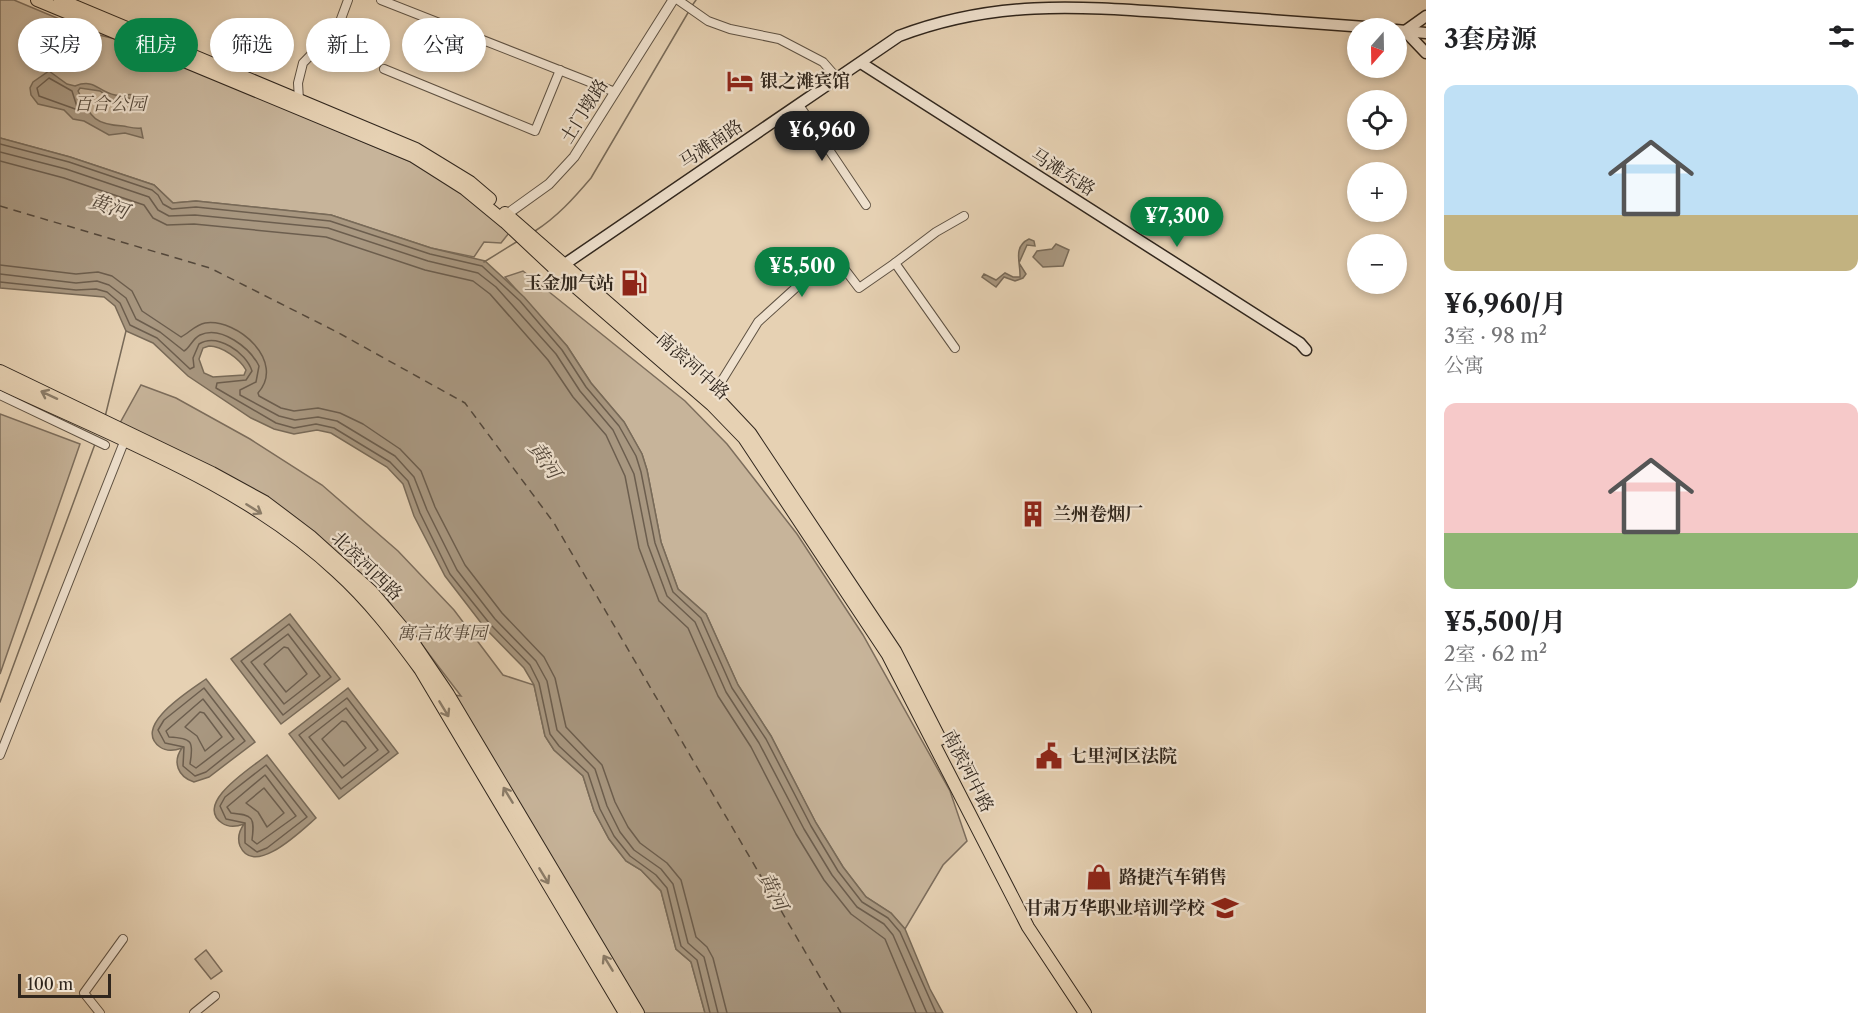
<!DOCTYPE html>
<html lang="zh">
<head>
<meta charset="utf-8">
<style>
  :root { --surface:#fff; --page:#f6f6f6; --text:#202124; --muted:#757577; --accent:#0b8043 }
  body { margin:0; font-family:"Libre Caslon Text","Noto Serif SC",serif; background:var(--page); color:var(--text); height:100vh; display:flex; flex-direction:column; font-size:22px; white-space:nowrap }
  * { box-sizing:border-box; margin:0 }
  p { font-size:20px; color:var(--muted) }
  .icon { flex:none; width:33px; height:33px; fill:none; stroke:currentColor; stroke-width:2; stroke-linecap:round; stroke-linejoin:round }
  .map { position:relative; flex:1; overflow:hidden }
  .drawer { display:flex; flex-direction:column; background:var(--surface); width:450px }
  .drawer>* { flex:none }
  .hud { position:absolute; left:18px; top:18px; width:570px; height:54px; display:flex; gap:12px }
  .needle { width:39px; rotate:200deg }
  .buttons { position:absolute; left:1347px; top:18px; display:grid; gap:12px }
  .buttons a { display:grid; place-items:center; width:60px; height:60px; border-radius:50%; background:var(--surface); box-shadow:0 3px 9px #0003; font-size:30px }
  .scale { position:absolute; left:18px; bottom:15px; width:93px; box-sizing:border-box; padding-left:6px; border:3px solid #30261d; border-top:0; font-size:16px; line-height:21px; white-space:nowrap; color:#30261d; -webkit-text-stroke:4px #efe1ce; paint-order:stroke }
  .price { position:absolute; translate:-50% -51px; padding:0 14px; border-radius:21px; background:var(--accent); color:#fff; font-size:20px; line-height:39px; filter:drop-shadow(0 2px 3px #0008) }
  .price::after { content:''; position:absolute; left:50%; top:36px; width:18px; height:14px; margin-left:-9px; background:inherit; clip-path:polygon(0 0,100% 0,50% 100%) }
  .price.on { background:#222; color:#fff }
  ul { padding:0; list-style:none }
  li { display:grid; align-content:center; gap:12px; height:318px; padding:0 18px }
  li span { display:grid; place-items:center; height:186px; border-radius:12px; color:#555 }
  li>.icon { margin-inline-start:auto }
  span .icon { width:108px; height:108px; fill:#fffc; stroke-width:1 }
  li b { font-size:26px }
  h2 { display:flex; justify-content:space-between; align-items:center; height:72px; padding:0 18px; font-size:26px }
  .chip { padding:0 21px; border-radius:27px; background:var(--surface); box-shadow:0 3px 9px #0003; font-size:21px; line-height:54px }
  .chip.on { background:var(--accent); color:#fff }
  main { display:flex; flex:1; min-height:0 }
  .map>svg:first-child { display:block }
  .green { fill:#c7b49a; stroke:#7c6d5c; stroke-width:1.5 }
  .water { fill:#a89780; stroke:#786a58; stroke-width:1.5; fill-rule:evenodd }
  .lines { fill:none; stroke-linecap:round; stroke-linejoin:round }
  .shore { stroke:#6c5e4e; stroke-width:1.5 }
  .stream { stroke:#786a58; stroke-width:1.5 }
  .ferry { stroke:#54483b; stroke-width:1.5; stroke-dasharray:8 6; stroke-linecap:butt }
  .minor-casing { stroke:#5e5142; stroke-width:10 }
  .tertiary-casing { stroke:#5e5142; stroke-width:11 }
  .secondary-casing { stroke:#30261d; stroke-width:13 }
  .primary-casing { stroke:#30261d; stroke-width:14 }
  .trunk-casing { stroke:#30261d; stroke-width:14 }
  .minor { stroke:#efe1ce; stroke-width:8 }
  .tertiary { stroke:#efe1ce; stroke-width:9 }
  .secondary { stroke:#efe1ce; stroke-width:10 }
  .primary { stroke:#e6d1b3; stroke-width:12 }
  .trunk { stroke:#e6d1b3; stroke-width:12 }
  .oneway { stroke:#8b7c68 }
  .labels { text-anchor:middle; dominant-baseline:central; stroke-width:4.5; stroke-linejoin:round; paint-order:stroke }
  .poi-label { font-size:18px; font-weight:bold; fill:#30261d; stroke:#efe1ce; text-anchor:start }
  .park-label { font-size:18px; font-style:italic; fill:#564a3c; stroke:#efe1ce }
  .street-label { font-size:18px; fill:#30261d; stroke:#efe1ce }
  .water-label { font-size:20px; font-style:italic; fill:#54483b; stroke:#efe1ce }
</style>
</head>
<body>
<main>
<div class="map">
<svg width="1426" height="1013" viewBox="0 0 1426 1013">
  <rect width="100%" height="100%" fill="#e6d1b3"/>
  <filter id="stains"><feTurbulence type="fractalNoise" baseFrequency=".00333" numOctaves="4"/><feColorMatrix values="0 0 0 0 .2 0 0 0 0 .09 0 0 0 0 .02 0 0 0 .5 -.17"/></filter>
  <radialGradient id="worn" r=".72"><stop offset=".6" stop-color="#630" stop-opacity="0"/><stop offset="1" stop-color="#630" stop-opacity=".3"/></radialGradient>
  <g class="green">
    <path d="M0,0H14L95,34L124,41L421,166L467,196L509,233L501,243L484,242L474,257L431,248L331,215L196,201L173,203L154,185L70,157L0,138Z"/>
    <path d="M523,271L685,401L727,444L797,534L863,635L950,791L967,841L943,865L905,929L891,913L866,897L843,867L816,823L771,736L738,685L706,614L678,589L661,542L647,470L642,454L624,422L591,383L567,346L505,277Z"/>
    <path d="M141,385L176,398L250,439L322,485L398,551L454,610L503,675L534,685L545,736L554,750L583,776L594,811L609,839L626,861L641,870L661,891L676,949L691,962L705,1013H638L448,694L461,696L387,599L281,507L120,423Z"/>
    <path d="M0,414L80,444L0,674Z"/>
    <path d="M206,950L222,971L211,979L195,959Z"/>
  </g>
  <g class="water">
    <path d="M49,71L67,84L75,86C95,78 98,92 115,95C122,97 127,93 134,95L142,106L140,108L131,98L112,100L100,91L80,88L78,91C91,116 92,124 123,126C129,127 135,129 141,128L143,138L125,133L109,135L84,121L73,119L64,110L38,104L31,95L30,88L33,82Z"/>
    <path d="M0,138L70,157L154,185L173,203L196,201L331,215L431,248L485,261L524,297L567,346L591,383L624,422L642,454L647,470L661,542L678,589L706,614L738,685L771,736L816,823L843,867L866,897L891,913L905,929L930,989L943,1013H705L691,962L676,949L661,891L641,870L626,861L609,839L594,811L583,776L554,750L545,736L534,685L524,668L485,628L445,576L414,516L403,484L387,467L331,433L317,430L294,434L274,429L251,418L188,376L153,343L126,331L115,306L104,297L0,288ZM209,346C222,346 240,359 246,370L244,375L213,377L204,373L199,359L203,348Z"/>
    <path d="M1029,239L1034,241L1035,246L1027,245L1019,263L1026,274L1023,278L1015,281L1004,277L996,287L982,277L984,274L996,280L1005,273L1013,277H1020C1021,264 1012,247 1029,239Z"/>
    <path d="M1056,244L1069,250L1063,266L1043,267L1033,257L1037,251L1052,249Z"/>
    <path d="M290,614L340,679L281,724L231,659Z"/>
    <path d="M206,679L255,742L209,777L194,782C178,777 172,762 182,748C174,751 167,752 160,747C131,726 191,690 206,679Z"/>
    <path d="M348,688L398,753L339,799L289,734Z"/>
    <path d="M267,755L316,818C302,830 254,878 240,846C237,838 239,831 244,824C236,827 229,828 222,823C193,803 253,767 267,755Z"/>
  </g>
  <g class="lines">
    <g class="shore">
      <path d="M49,78L72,91L78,110L39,96L37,88Z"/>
      <path d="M0,144L69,162L152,190L158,195L163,204L172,209L196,207L330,221L430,254L482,266L520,301L562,350L586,387L619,426L636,456L641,472L655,543L673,592L701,618L732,688L766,739L811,826L838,871L862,902L888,918L900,932L936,1013"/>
      <path d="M0,152L66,169L149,197L158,210L169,216L195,215L328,228L428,261L478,273L496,287L556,354L580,391L613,430L634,474L648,545L667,596L695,622L726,692L759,743L804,829L832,875L857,907L884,924L893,935L927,1013"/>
      <path d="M0,161L64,178L144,205L153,218L167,225L194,224L326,237L425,270L473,281L490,294L548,360L573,397L606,435L625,476L639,548L659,601L688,628L718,696L751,747L796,834L824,880L851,914L885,939L916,1013"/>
      <path d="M0,265L76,274L98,272L112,276L132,291L142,311L181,337C189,333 195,325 205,323C238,318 286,362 258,393L259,396L281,408L294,411L318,408L340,413L363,424L400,449L421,471L435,507L465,565L502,613L544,657L555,678L566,727L602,765L615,802L628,827L640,843L667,863L681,880L696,937L707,947L713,958L727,1013"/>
      <path d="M0,274L76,283L97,281L109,285L126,298L136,319L160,332L184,351C190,348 192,339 200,335C221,325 250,348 259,366L256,382L240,390V395L279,416L295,420L318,417L337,421L395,456L414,477L427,510L457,570L495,619L536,661L547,681L557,730L595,769L607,806L620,832L634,850L661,869L673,884L688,943L704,957L718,1013"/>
      <path d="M0,282L76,290L96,289L107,292L120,303L130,325L157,338L190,369L194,367L193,358L199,344C217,333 246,352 252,371L246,380L217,383L216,388L276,423L294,428L316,424L334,428L390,462L408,481L420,513L450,574L490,624L530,665L539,683L550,734L559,746L588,773L600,809L614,836L630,856L656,875L667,888L681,946L697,960L710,1013"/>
      <path d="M289,624L331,677L283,715L241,661Z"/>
      <path d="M288,634L320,676L284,704L251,662Z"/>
      <path d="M284,647L288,648L307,674L286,692L264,664Z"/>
      <path d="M204,688L245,741L206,772L195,776L183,766L184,747L165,743L158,730L164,720Z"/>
      <path d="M347,698L389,752L341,789L299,735Z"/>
      <path d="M203,699L234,739L196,768L190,764C194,741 192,738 169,737L166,731Z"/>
      <path d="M346,708L378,750L342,778L309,737Z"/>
      <path d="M200,712L204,713L222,737L205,751L197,736L185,727Z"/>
      <path d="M342,721L346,722L366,748L344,766L322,739Z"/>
      <path d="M266,765L307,817L267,848L257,852L245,843V823L226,819L220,806L225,797Z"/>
      <path d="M265,775L296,816L257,844L252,840C255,817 253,815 231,813L227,807Z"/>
      <path d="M264,788L284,813L267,827L258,812L246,803Z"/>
    </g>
    <g class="stream">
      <path d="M691,7L696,0"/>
      <path d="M535,231C557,217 574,198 591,178L689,11"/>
      <path d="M484,262L518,241"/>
      <path d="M105,417L126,331"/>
      <path d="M0,702L95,444"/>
    </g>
    <path class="ferry" d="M0,206L210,268L337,332L465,403L554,523L841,1013"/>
    <g class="minor-casing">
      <g id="minor">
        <path d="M381,0L615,92"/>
        <path d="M678,0L708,21L730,29L779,39L823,62L837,78"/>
        <path d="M384,69L535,131L560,70"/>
        <path d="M299,100L298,83L303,63L338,27L348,0"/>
        <path d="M799,105L866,205"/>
        <path d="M955,348L895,263L936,232L964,216"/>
        <path d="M0,395L105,445"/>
        <path d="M713,395L758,322L833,254L859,288L895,263"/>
        <path d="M0,755L126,437"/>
        <path d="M100,1013L84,993L123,939"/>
        <path d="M194,1013L215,996"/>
      </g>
    </g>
    <g class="tertiary-casing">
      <path id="tertiary" d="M503,217L549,184L574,157L673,0"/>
    </g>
    <g class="secondary-casing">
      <g id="secondary">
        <path d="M1426,16L1405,31L1426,53"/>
        <path d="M1396,30L1426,33"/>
        <path d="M861,63L1300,343L1306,350"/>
        <path d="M559,268L899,36C994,0 1075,6 1175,13C1243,18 1311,23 1379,28"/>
      </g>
    </g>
    <g class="primary-casing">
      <g id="primary">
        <path d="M0,371L212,473L265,502L310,536L371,591L406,632L448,694L638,1013"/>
        <path d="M0,383C114,437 245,485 337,572C369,601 395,635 420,669L625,1013"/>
      </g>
    </g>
    <g class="trunk-casing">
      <g id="trunk">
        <path d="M37,0L413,156L465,189L505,222L556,270L712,405L744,438L888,655L1028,927L1085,1013"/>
        <path d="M60,0L416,149L470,182L490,199"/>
        <path d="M505,213L718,399L750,433L895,651L940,739"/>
      </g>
    </g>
    <use href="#minor" class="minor"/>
    <use href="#tertiary" class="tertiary"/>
    <use href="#secondary" class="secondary"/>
    <use href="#primary" class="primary"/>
    <use href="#trunk" class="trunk"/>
  </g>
  <defs><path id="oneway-shaft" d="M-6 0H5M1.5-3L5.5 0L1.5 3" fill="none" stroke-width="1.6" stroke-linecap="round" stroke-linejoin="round" transform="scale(1.5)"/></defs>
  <g class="oneway">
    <use href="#oneway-shaft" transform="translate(49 395) rotate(-155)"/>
    <use href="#oneway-shaft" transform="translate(254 509) rotate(32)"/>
    <use href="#oneway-shaft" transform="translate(444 709) rotate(59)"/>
    <use href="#oneway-shaft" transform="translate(508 795) rotate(-121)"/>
    <use href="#oneway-shaft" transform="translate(544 876) rotate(59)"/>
    <use href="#oneway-shaft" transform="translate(608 963) rotate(-121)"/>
  </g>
  <defs>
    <g id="hotel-bare" transform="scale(2.07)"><path d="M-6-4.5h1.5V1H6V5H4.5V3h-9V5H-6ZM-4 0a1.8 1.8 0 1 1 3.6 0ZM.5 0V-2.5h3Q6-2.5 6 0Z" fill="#8f2418" stroke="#efe1ce" stroke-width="2.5" paint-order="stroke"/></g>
    <g id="fuel-bare" transform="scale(2.07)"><path d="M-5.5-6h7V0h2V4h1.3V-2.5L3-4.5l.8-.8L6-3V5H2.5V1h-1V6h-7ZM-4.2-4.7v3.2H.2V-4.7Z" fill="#8f2418" stroke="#efe1ce" stroke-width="2.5" paint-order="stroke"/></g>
    <g id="building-bare" transform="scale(2.07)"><path d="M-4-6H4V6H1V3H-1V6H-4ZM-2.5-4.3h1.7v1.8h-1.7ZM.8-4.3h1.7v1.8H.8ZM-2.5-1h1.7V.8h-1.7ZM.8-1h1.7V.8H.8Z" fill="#8f2418" stroke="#efe1ce" stroke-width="2.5" paint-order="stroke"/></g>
    <g id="civic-bare" transform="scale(2.07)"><path d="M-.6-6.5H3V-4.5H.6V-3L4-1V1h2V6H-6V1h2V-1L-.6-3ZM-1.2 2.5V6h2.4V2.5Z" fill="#8f2418" stroke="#efe1ce" stroke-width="2.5" paint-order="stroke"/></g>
    <g id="shop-bare" transform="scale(2.07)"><path d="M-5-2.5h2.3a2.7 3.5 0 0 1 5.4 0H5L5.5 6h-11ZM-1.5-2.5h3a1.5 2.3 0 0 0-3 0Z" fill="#8f2418" stroke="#efe1ce" stroke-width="2.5" paint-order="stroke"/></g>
    <g id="school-bare" transform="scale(2.07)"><path d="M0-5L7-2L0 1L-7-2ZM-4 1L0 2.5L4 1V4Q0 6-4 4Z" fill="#8f2418" stroke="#efe1ce" stroke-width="2.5" paint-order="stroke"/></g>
  </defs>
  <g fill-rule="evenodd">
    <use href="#hotel-bare" x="740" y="81"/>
    <use href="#fuel-bare" x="634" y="283"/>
    <use href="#building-bare" x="1033" y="514"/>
    <use href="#civic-bare" x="1049" y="756"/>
    <use href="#shop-bare" x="1099" y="877"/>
    <use href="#school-bare" x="1225" y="908"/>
  </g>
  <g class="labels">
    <g class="poi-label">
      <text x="760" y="81">银之滩宾馆</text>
      <text x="614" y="283" text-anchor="end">玉金加气站</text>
      <text x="1053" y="514">兰州卷烟厂</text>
      <text x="1069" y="756">七里河区法院</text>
      <text x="1119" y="877">路捷汽车销售</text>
      <text x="1205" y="908" text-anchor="end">甘肃万华职业培训学校</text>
    </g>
    <g class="park-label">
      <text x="110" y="104">百合公园</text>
      <text x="442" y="633">寓言故事园</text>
    </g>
    <g class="street-label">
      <text transform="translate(584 111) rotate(-58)">土门墩路</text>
      <text transform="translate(711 144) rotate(-34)">马滩南路</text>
      <text transform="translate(1063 172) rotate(32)">马滩东路</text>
      <text transform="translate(693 366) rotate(42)">南滨河中路</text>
      <text transform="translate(367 566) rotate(44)">北滨河西路</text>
      <text transform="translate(968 771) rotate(63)">南滨河中路</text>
    </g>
    <g class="water-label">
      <text transform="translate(109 206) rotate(18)">黄河</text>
      <text transform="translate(545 460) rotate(55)">黄河</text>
      <text transform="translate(773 891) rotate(63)">黄河</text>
    </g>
  </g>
  <rect width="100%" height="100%" filter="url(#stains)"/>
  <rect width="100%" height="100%" fill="url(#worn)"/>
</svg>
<div class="buttons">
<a><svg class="needle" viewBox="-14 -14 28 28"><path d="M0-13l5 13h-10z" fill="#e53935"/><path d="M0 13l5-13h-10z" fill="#757577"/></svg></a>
<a><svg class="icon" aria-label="locate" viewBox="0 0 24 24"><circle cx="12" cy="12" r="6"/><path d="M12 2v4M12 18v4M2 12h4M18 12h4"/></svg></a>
<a>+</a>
<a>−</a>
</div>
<div class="scale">100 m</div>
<b class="price on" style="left:822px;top:162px">¥6,960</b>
<b class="price" style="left:1177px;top:248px">¥7,300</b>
<b class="price" style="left:802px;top:298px">¥5,500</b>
<div class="hud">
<a class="chip">买房</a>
<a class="chip on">租房</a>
<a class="chip">筛选</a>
<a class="chip">新上</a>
<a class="chip">公寓</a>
</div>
</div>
<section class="drawer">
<h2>3套房源<svg class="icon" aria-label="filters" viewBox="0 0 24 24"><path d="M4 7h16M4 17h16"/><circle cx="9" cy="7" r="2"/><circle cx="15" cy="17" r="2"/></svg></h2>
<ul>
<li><span style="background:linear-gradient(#bfe0f5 70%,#c2b280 0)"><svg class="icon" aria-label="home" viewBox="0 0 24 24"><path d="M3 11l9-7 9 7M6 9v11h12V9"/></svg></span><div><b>¥6,960/月</b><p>3室 · 98 m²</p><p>公寓</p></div></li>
<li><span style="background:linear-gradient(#f6c9c9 70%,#8fb573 0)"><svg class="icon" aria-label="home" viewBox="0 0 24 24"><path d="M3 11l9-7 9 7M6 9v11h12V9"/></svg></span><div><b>¥5,500/月</b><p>2室 · 62 m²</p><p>公寓</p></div></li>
</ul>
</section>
</main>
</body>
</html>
